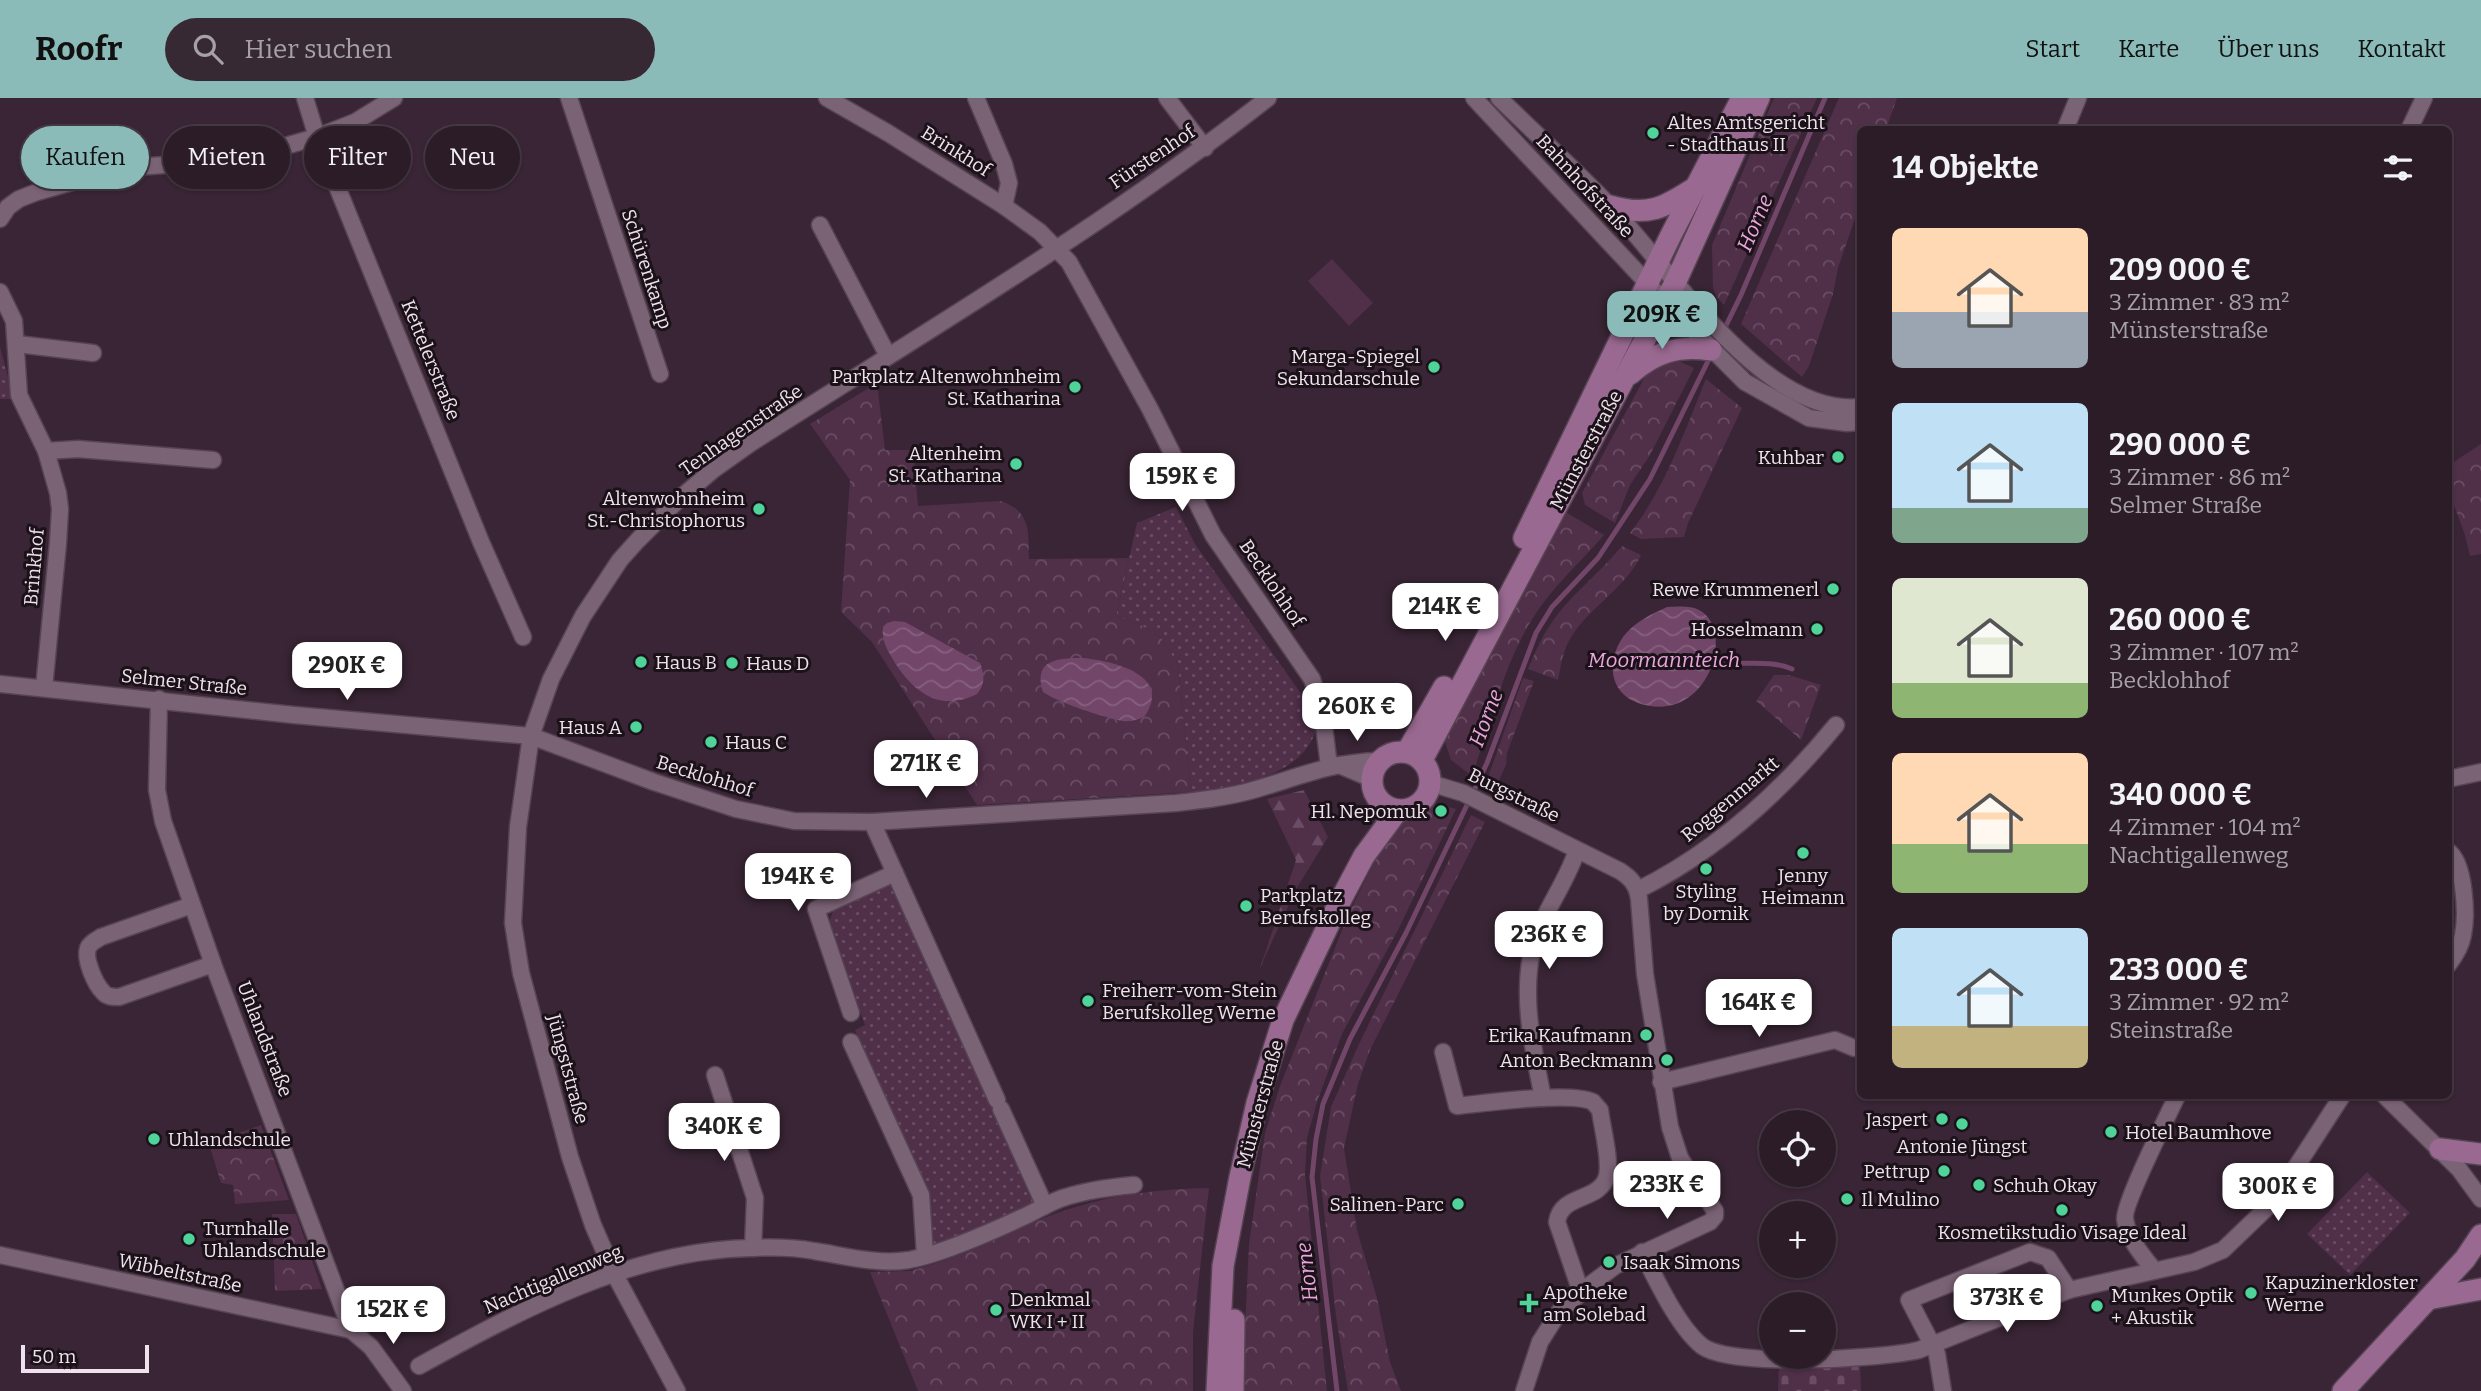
<!DOCTYPE html>
<html lang="de">
<head>
<meta charset="utf-8">
<style>
  :root { --surface:#2b1c28; --page:#372934; --text:#f1f3f6; --muted:#a6a1a8; --line:#473a45; --accent:#8bbbb9 }
  body { margin:0; font-family:Bitter,serif; background:var(--page); color:var(--text); height:100vh; display:flex; flex-direction:column; font-size:26px; white-space:nowrap }
  * { box-sizing:border-box; margin:0 }
  p { font-size:23px; color:var(--muted) }
  .icon { flex:none; width:38px; height:38px; fill:none; stroke:currentColor; stroke-width:2; stroke-linecap:round; stroke-linejoin:round }
  .map { position:relative; flex:1; overflow:hidden }
  .drawer { position:absolute; left:1857px; top:28px; width:595px; height:973px; display:flex; flex-direction:column; background:var(--surface); border-radius:10px; box-shadow:0 2px 5px #0004,0 0 0 2px var(--line) }
  .drawer>* { flex:none }
  .top-card { position:absolute; left:21px; top:28px; width:665px; height:63px; display:flex; gap:14px }
  .controls { position:absolute; left:1759px; top:1012px; display:grid; gap:14px }
  .controls a { display:grid; place-items:center; width:77px; height:77px; border-radius:50%; background:var(--surface); box-shadow:0 2px 5px #0004,0 0 0 2px var(--line); font-size:35px }
  .scale { position:absolute; left:21px; bottom:18px; width:128px; box-sizing:border-box; padding-left:7px; border:4px solid #f0e2ed; border-top:0; font-size:19px; line-height:24px; white-space:nowrap; color:#f0e2ed; -webkit-text-stroke:5px #1b1219; paint-order:stroke }
  .price { position:absolute; translate:-50% -60px; padding:0 16px; border-radius:14px; background:#fff; color:#222; font-size:23px; line-height:46px; filter:drop-shadow(0 2px 4px #0008) }
  .price::after { content:''; position:absolute; left:50%; top:42px; width:21px; height:16px; margin-left:-10px; background:inherit; clip-path:polygon(0 0,100% 0,50% 100%) }
  .price.active { background:var(--accent); color:#111 }
  ul { padding:0; list-style:none }
  li { display:flex; align-items:center; gap:21px; height:175px; padding:0 35px }
  li span { display:grid; place-items:center; flex:none; width:196px; height:140px; border-radius:10px; color:#555 }
  li>.icon { margin-inline-start:auto }
  span .icon { width:84px; height:84px; fill:#fffc; stroke-width:1 }
  li b { font-size:30px }
  h2 { display:flex; justify-content:space-between; align-items:center; height:84px; padding:0 35px; font-size:30px }
  .chip { padding:0 24px; border-radius:32px; background:var(--surface); box-shadow:0 2px 5px #0004,0 0 0 2px var(--line); font-size:24px; line-height:63px }
  .chip.active { background:var(--accent); color:#111 }
  header { display:flex; align-items:center; gap:42px; box-sizing:border-box; height:98px; padding:0 35px; background:var(--accent); color:#111 }
  header strong { font-size:33px }
  nav { display:flex; gap:38px; margin-inline-start:auto; font-size:24px }
  .search { width:490px; height:63px; background:var(--page); display:flex; align-items:center; gap:18px; box-sizing:border-box; padding:0 24px; border-radius:38px; color:var(--muted); font-size:26px }
  .map>svg:first-child { display:block }
  .grass { fill:url(#grass-dots) }
  .forest { fill:url(#forest-firs) }
  .cemetery { fill:url(#cemetery-stones) }
  .park { fill:url(#park-crowns) }
  .pitch { fill:#502f49 }
  .water { fill:url(#water-waves) }
  .lines { fill:none; stroke-linecap:round; stroke-linejoin:round }
  .stream { stroke:#714669; stroke-width:5 }
  .street-casing { stroke:#564453; stroke-width:19 }
  .secondary-casing { stroke:#564453; stroke-width:24 }
  .street { stroke:#7b6376; stroke-width:16 }
  .secondary { stroke:#9a6991; stroke-width:21 }
  .poi-dot { fill:#4fd399; stroke:#1b1219; stroke-width:2.5 }
  .labels { text-anchor:middle; dominant-baseline:central; stroke-width:6; stroke-linejoin:round; paint-order:stroke }
  .poi-label { font-size:19px; fill:#f0e2ed; stroke:#1b1219; text-anchor:start }
  .street-label { font-size:19px; fill:#f0e2ed; stroke:#1b1219 }
  .water-label { font-size:21px; font-style:italic; fill:#eba6dd; stroke:#1b1219 }
</style>
</head>
<body>
<header>
<strong>Roofr</strong>
<div class="search"><svg class="icon" aria-label="search" viewBox="0 0 24 24"><circle cx="10" cy="10" r="6"/><path d="M15 15l6 6"/></svg>Hier suchen</div>
<nav><a>Start</a><a>Karte</a><a>Über uns</a><a>Kontakt</a></nav>
</header>
<div class="map">
<svg width="2481" height="1293" viewBox="0 0 2481 1293">
  <defs>
    <pattern id="grass-dots" width="8" height="8" patternUnits="userSpaceOnUse" patternTransform="scale(1.75)"><rect width="8" height="8" fill="#502f49"/><path d="M2 2h.1M6 6h.1" fill="none" stroke="#6a4d64" stroke-width="1.8" stroke-linecap="round"/></pattern>
    <pattern id="forest-firs" width="22" height="20" patternUnits="userSpaceOnUse" patternTransform="scale(1.75)"><rect width="22" height="20" fill="#502f49"/><path d="M5 1l3.5 6h-7zM16 11l3.5 6h-7z" fill="#6a4d64"/></pattern>
    <pattern id="cemetery-stones" width="16" height="16" patternUnits="userSpaceOnUse" patternTransform="scale(1.75)"><rect width="16" height="16" fill="#502f49"/><path d="M2 7V4a2 2 0 0 1 4 0v3zM10 15v-3a2 2 0 0 1 4 0v3z" fill="#6a4d64"/></pattern>
    <pattern id="park-crowns" width="20" height="18" patternUnits="userSpaceOnUse" patternTransform="scale(1.75)"><rect width="20" height="18" fill="#502f49"/><path d="M2 6a3 3 0 1 1 6 0M12 15a3 3 0 1 1 6 0" fill="none" stroke="#6a4d64"/></pattern>
    <pattern id="water-waves" width="16" height="10" patternUnits="userSpaceOnUse" patternTransform="scale(1.75)"><rect width="16" height="10" fill="#714669"/><path d="M0 5q4-4 8 0t8 0" fill="none" stroke="#86607f"/></pattern>
  </defs>
  <rect width="100%" height="100%" fill="#392535"/>
  <g class="grass">
    <path d="M0,249L14,301H0Z"/>
    <path d="M1176,409L1195,446L1319,621C1310,678 1239,689 1191,694L1178,567L1162,541L1141,527L1116,518L1137,425Z"/>
    <path d="M895,775L1045,1108L1018,1114L931,1148L926,1096L855,932L865,927L828,827L835,808Z"/>
    <path d="M2367,1074L2410,1115L2350,1177L2307,1136Z"/>
  </g>
  <path class="forest" d="M1304,692L1328,739L1295,793L1260,870L1296,762L1267,701Z"/>
  <path class="cemetery" d="M1779,1267H1860L1861,1293H1778Z"/>
  <g class="park">
    <path d="M1774,0H1817L1724,207L1717,200L1713,190L1712,147Z"/>
    <path d="M1839,0H1897L1886,31L1860,32V106L1838,170L1833,196L1809,268L1802,279L1741,226Z"/>
    <path d="M1671,263L1681,264L1694,270L1650,357L1630,387L1615,425L1585,407L1582,395L1647,275L1655,268Z"/>
    <path d="M1706,281L1742,310L1688,425L1684,439L1641,441L1630,435C1666,389 1684,334 1706,281Z"/>
    <path d="M877,285L885,352H913L918,408L1001,403C1032,414 1028,434 1029,461L1129,460L1116,518L1141,527L1162,541L1178,567L1191,694L977,707L872,544L841,514L850,382L810,326Z"/>
    <path d="M2481,346V456L2470,458L2465,437L2448,391V368Z"/>
    <path d="M1564,413L1604,437C1580,465 1550,491 1531,523C1504,566 1489,630 1472,678L1451,662L1444,641Z"/>
    <path d="M1622,448L1641,457C1625,492 1585,511 1568,545C1562,557 1561,569 1558,582L1528,571C1536,552 1544,534 1557,517C1577,492 1602,472 1622,448Z"/>
    <path d="M1774,577H1789L1821,587L1801,642L1756,603Z"/>
    <path d="M1523,580L1534,583L1507,655L1506,667L1495,691L1485,688Z"/>
    <path d="M1437,706L1456,711L1399,830L1342,936L1317,1004L1307,1040L1305,1077L1327,1293H1242L1249,1146L1265,1035L1280,988L1348,817L1389,734L1403,721Z"/>
    <path d="M1471,717L1485,724L1370,952L1358,986L1344,1050L1357,1132L1377,1200L1390,1264L1401,1293H1348L1336,1218L1320,1078L1331,1009L1359,946Z"/>
    <path d="M261,1027L289,1102L235,1106L233,1087L221,1085L209,1046Z"/>
    <path d="M1209,1090L1193,1234V1293H918L870,1174L910,1173L933,1166C980,1151 1024,1125 1072,1110C1117,1096 1161,1091 1209,1090Z"/>
    <path d="M272,1116H296L322,1191L275,1193Z"/>
  </g>
  <path class="pitch" d="M1332,161L1373,205L1349,228L1308,183Z"/>
  <g class="water">
    <path d="M1667,509C1677,509 1690,507 1699,512C1737,531 1708,629 1638,605C1608,594 1607,562 1623,539C1634,524 1652,516 1667,509Z"/>
    <path d="M894,523L905,524L980,565C985,577 985,587 977,596C940,615 914,594 895,565C888,553 881,543 883,529L887,525Z"/>
    <path d="M1083,560C1113,563 1174,577 1144,619C1137,622 1131,624 1123,623C1102,619 1059,605 1043,594C1032,561 1059,560 1083,560Z"/>
  </g>
  <g class="lines">
    <g class="stream">
      <path d="M1715,250L1741,197L1825,0"/>
      <path d="M1713,563C1740,569 1766,560 1792,571"/>
      <path d="M1337,1293L1312,1079L1316,1041L1323,1006L1350,941L1406,835L1487,665L1536,535L1552,509L1598,460L1650,381L1710,259"/>
    </g>
    <g class="street-casing">
      <g id="street">
        <path d="M305,0L317,39L481,444L523,539"/>
        <path d="M569,0L660,276"/>
        <path d="M827,0L888,35L1004,108L1040,134L1069,164L1150,311L1213,437L1312,581L1322,612L1329,668"/>
        <path d="M976,0L1004,66L1009,85L1004,108"/>
        <path d="M1167,0L1205,50"/>
        <path d="M1474,0L1665,204L1745,284L1809,320L1847,325L1860,324"/>
        <path d="M1499,0C1536,36 1574,71 1610,108C1670,170 1764,319 1860,309"/>
        <path d="M2065,32L2078,0"/>
        <path d="M2409,32L2424,0"/>
        <path d="M0,121L8,109L19,101L37,94L121,70L236,62L317,39L355,24L394,0"/>
        <path d="M820,127L888,258"/>
        <path d="M0,194L14,223L19,297L46,353L58,395L60,411L58,445L44,590"/>
        <path d="M17,246L93,255"/>
        <path d="M46,353L78,351L213,362"/>
        <path d="M0,586L294,617L531,638L654,684L736,711L794,723L872,724L1176,705C1203,702 1230,699 1257,691C1301,678 1332,664 1379,663"/>
        <path d="M159,601L157,692L163,723L213,866L351,1232L371,1249L403,1293"/>
        <path d="M1339,667L1372,681"/>
        <path d="M2448,681L2481,674"/>
        <path d="M1430,685L1463,695L1620,773C1631,780 1637,787 1639,801L1645,876L1670,1029L1680,1060L1715,1113V1118L1710,1124L1615,1168L1591,1186L1559,1214L1540,1244L1524,1293"/>
        <path d="M872,724L997,1002"/>
        <path d="M2448,753C2465,765 2467,817 2463,837C2461,849 2455,858 2448,867"/>
        <path d="M1638,792C1715,754 1782,693 1836,627"/>
        <path d="M192,807L101,839C96,842 90,845 88,850C84,861 95,886 103,894C107,899 113,899 119,899L213,866"/>
        <path d="M851,915L816,811L895,775"/>
        <path d="M851,944L921,1097L925,1157"/>
        <path d="M1443,954L1457,1008C1486,1005 1571,993 1593,1004L1600,1012C1602,1030 1611,1061 1607,1078C1600,1104 1561,1095 1557,1124L1581,1194"/>
        <path d="M715,977L755,1100L753,1150"/>
        <path d="M1661,984L1835,942L1854,950"/>
        <path d="M2385,998L2459,1071L2481,1101"/>
        <path d="M1543,1000C1533,950 1520,896 1534,845C1543,814 1567,784 1577,752"/>
        <path d="M1001,1011L1045,1108"/>
        <path d="M1642,1154C1656,1181 1678,1229 1702,1248C1731,1270 1881,1261 1919,1252L2069,1192L2194,1164L2223,1152L2274,1103L2342,998"/>
        <path d="M0,1157L351,1232"/>
        <path d="M2154,1172C2142,1157 2128,1141 2125,1121C2123,1107 2168,1017 2177,998"/>
        <path d="M419,1268C521,1212 632,1152 751,1150C772,1149 793,1149 814,1153C846,1158 877,1167 909,1162C941,1156 993,1133 1023,1119C1037,1113 1051,1103 1066,1099C1088,1092 1112,1089 1134,1087"/>
        <path d="M677,1293L614,1175L593,1127L570,1059L521,875L513,825L518,729L531,638L551,581L583,518L620,462L638,442L678,402L713,372L751,345C925,234 1106,127 1268,0"/>
        <path d="M1943,1293L1937,1256L1909,1202L2030,1154L2048,1160L2069,1192"/>
      </g>
    </g>
    <g class="secondary-casing">
      <g id="secondary">
        <path d="M1610,108C1648,119 1664,110 1696,89"/>
        <path d="M1630,276C1655,254 1678,247 1711,252"/>
        <path d="M1524,440L1671,137L1742,0"/>
        <circle cx="1401" cy="683" r="29"/>
        <path d="M1407,654L1444,589"/>
        <path d="M1422,662L1676,183L1759,0"/>
        <path d="M2440,1051L2481,1056"/>
        <path d="M2428,1201L2481,1191"/>
        <path d="M1217,1293L1223,1168L1240,1079L1257,1005L1283,922L1338,807L1364,758L1398,712"/>
        <path d="M1233,1293L1234,1222"/>
        <path d="M2343,1293L2465,1161L2481,1137"/>
      </g>
    </g>
    <use href="#street" class="street"/>
    <use href="#secondary" class="secondary"/>
  </g>
  <g class="poi-dot">
    <circle cx="1653" cy="35" r="7"/>
    <circle cx="1434" cy="269" r="7"/>
    <circle cx="1075" cy="289" r="7"/>
    <circle cx="1838" cy="359" r="7"/>
    <circle cx="1016" cy="366" r="7"/>
    <circle cx="759" cy="411" r="7"/>
    <circle cx="1833" cy="491" r="7"/>
    <circle cx="1817" cy="531" r="7"/>
    <circle cx="641" cy="564" r="7"/>
    <circle cx="732" cy="565" r="7"/>
    <circle cx="636" cy="629" r="7"/>
    <circle cx="711" cy="644" r="7"/>
    <circle cx="1441" cy="713" r="7"/>
    <circle cx="1803" cy="755" r="7"/>
    <circle cx="1706" cy="771" r="7"/>
    <circle cx="1246" cy="808" r="7"/>
    <circle cx="1088" cy="903" r="7"/>
    <circle cx="1646" cy="937" r="7"/>
    <circle cx="1667" cy="962" r="7"/>
    <circle cx="1942" cy="1021" r="7"/>
    <circle cx="1962" cy="1026" r="7"/>
    <circle cx="2111" cy="1034" r="7"/>
    <circle cx="154" cy="1041" r="7"/>
    <circle cx="1944" cy="1073" r="7"/>
    <circle cx="1979" cy="1087" r="7"/>
    <circle cx="1847" cy="1101" r="7"/>
    <circle cx="1458" cy="1106" r="7"/>
    <circle cx="2062" cy="1112" r="7"/>
    <circle cx="189" cy="1141" r="7"/>
    <circle cx="1609" cy="1164" r="7"/>
    <circle cx="2251" cy="1195" r="7"/>
    <path d="M1525.5 1194.5h7v7h7v7h-7v7h-7v-7h-7v-7h7z"/>
    <circle cx="2097" cy="1208" r="7"/>
    <circle cx="996" cy="1212" r="7"/>
  </g>
  <g class="labels">
    <g class="poi-label">
      <text x="1667" y="24">Altes Amtsgericht<tspan x="1667" dy="22">- Stadthaus II</tspan></text>
      <text x="1420" y="258" text-anchor="end">Marga-Spiegel<tspan x="1420" dy="22">Sekundarschule</tspan></text>
      <text x="1061" y="278" text-anchor="end">Parkplatz Altenwohnheim<tspan x="1061" dy="22">St. Katharina</tspan></text>
      <text x="1002" y="355" text-anchor="end">Altenheim<tspan x="1002" dy="22">St. Katharina</tspan></text>
      <text x="1824" y="359" text-anchor="end">Kuhbar</text>
      <text x="745" y="400" text-anchor="end">Altenwohnheim<tspan x="745" dy="22">St.-Christophorus</tspan></text>
      <text x="1819" y="491" text-anchor="end">Rewe Krummenerl</text>
      <text x="1803" y="531" text-anchor="end">Hosselmann</text>
      <text x="655" y="564">Haus B</text>
      <text x="746" y="565">Haus D</text>
      <text x="622" y="629" text-anchor="end">Haus A</text>
      <text x="725" y="644">Haus C</text>
      <text x="1427" y="713" text-anchor="end">Hl. Nepomuk</text>
      <text x="1803" y="777" text-anchor="middle">Jenny<tspan x="1803" dy="22">Heimann</tspan></text>
      <text x="1706" y="793" text-anchor="middle">Styling<tspan x="1706" dy="22">by Dornik</tspan></text>
      <text x="1260" y="797">Parkplatz<tspan x="1260" dy="22">Berufskolleg</tspan></text>
      <text x="1102" y="892">Freiherr-vom-Stein<tspan x="1102" dy="22">Berufskolleg Werne</tspan></text>
      <text x="1632" y="937" text-anchor="end">Erika Kaufmann</text>
      <text x="1653" y="962" text-anchor="end">Anton Beckmann</text>
      <text x="1928" y="1021" text-anchor="end">Jaspert</text>
      <text x="2125" y="1034">Hotel Baumhove</text>
      <text x="168" y="1041">Uhlandschule</text>
      <text x="1962" y="1048" text-anchor="middle">Antonie Jüngst</text>
      <text x="1930" y="1073" text-anchor="end">Pettrup</text>
      <text x="1993" y="1087">Schuh Okay</text>
      <text x="1861" y="1101">Il Mulino</text>
      <text x="1444" y="1106" text-anchor="end">Salinen-Parc</text>
      <text x="203" y="1130">Turnhalle<tspan x="203" dy="22">Uhlandschule</tspan></text>
      <text x="2062" y="1134" text-anchor="middle">Kosmetikstudio Visage Ideal</text>
      <text x="1623" y="1164">Isaak Simons</text>
      <text x="2265" y="1184">Kapuzinerkloster<tspan x="2265" dy="22">Werne</tspan></text>
      <text x="1543" y="1194">Apotheke<tspan x="1543" dy="22">am Solebad</tspan></text>
      <text x="2111" y="1197">Munkes Optik<tspan x="2111" dy="22">+ Akustik</tspan></text>
      <text x="1010" y="1201">Denkmal<tspan x="1010" dy="22">WK I + II</tspan></text>
    </g>
    <g class="street-label">
      <text transform="translate(956 53) rotate(32)">Brinkhof</text>
      <text transform="translate(1152 59) rotate(-34)">Fürstenhof</text>
      <text transform="translate(1585 88) rotate(47)">Bahnhofstraße</text>
      <text transform="translate(647 171) rotate(72)">Schürenkamp</text>
      <text transform="translate(431 262) rotate(68)">Kettelerstraße</text>
      <text transform="translate(741 332) rotate(-35)">Tenhagenstraße</text>
      <text transform="translate(1586 352) rotate(-62)">Münsterstraße</text>
      <text transform="translate(34 469) rotate(-85)">Brinkhof</text>
      <text transform="translate(1272 485) rotate(56)">Becklohhof</text>
      <text transform="translate(184 584) rotate(6)">Selmer Straße</text>
      <text transform="translate(705 678) rotate(17)">Becklohhof</text>
      <text transform="translate(1514 697) rotate(26)">Burgstraße</text>
      <text transform="translate(1730 701) rotate(-40)">Roggenmarkt</text>
      <text transform="translate(265 941) rotate(69)">Uhlandstraße</text>
      <text transform="translate(568 971) rotate(75)">Jüngststraße</text>
      <text transform="translate(1260 1006) rotate(-75)">Münsterstraße</text>
      <text transform="translate(180 1175) rotate(12)">Wibbeltstraße</text>
      <text transform="translate(553 1181) rotate(-23)">Nachtigallenweg</text>
    </g>
    <g class="water-label">
      <text transform="translate(1755 125) rotate(-67)">Horne</text>
      <text x="1664" y="562">Moormannteich</text>
      <text transform="translate(1486 620) rotate(-69)">Horne</text>
      <text transform="translate(1307 1174) rotate(-97)">Horne</text>
    </g>
  </g>
</svg>
<div class="controls">
<a><svg class="icon" aria-label="locate" viewBox="0 0 24 24"><circle cx="12" cy="12" r="6"/><path d="M12 2v4M12 18v4M2 12h4M18 12h4"/></svg></a>
<a>+</a>
<a>−</a>
</div>
<div class="scale">50 m</div>
<b class="price active" style="left:1662px;top:253px">209K €</b>
<b class="price" style="left:1182px;top:415px">159K €</b>
<b class="price" style="left:1445px;top:545px">214K €</b>
<b class="price" style="left:347px;top:604px">290K €</b>
<b class="price" style="left:1357px;top:645px">260K €</b>
<b class="price" style="left:926px;top:702px">271K €</b>
<b class="price" style="left:798px;top:815px">194K €</b>
<b class="price" style="left:1549px;top:873px">236K €</b>
<b class="price" style="left:1759px;top:941px">164K €</b>
<b class="price" style="left:724px;top:1065px">340K €</b>
<b class="price" style="left:1667px;top:1123px">233K €</b>
<b class="price" style="left:2278px;top:1125px">300K €</b>
<b class="price" style="left:2007px;top:1236px">373K €</b>
<b class="price" style="left:393px;top:1248px">152K €</b>
<div class="top-card">
<a class="chip active">Kaufen</a>
<a class="chip">Mieten</a>
<a class="chip">Filter</a>
<a class="chip">Neu</a>
</div>
<section class="drawer">
<h2>14 Objekte<svg class="icon" aria-label="filters" viewBox="0 0 24 24"><path d="M4 7h16M4 17h16"/><circle cx="9" cy="7" r="2"/><circle cx="15" cy="17" r="2"/></svg></h2>
<ul>
<li><span style="background:linear-gradient(#ffd9b3 60%,#9aa5b1 0)"><svg class="icon" aria-label="home" viewBox="0 0 24 24"><path d="M3 11l9-7 9 7M6 9v11h12V9"/></svg></span><div><b>209 000 €</b><p>3 Zimmer · 83 m²</p><p>Münsterstraße</p></div></li>
<li><span style="background:linear-gradient(#bfe0f5 75%,#7fa58c 0)"><svg class="icon" aria-label="home" viewBox="0 0 24 24"><path d="M3 11l9-7 9 7M6 9v11h12V9"/></svg></span><div><b>290 000 €</b><p>3 Zimmer · 86 m²</p><p>Selmer Straße</p></div></li>
<li><span style="background:linear-gradient(#dfe7d0 75%,#8fb573 0)"><svg class="icon" aria-label="home" viewBox="0 0 24 24"><path d="M3 11l9-7 9 7M6 9v11h12V9"/></svg></span><div><b>260 000 €</b><p>3 Zimmer · 107 m²</p><p>Becklohhof</p></div></li>
<li><span style="background:linear-gradient(#ffd9b3 65%,#8fb573 0)"><svg class="icon" aria-label="home" viewBox="0 0 24 24"><path d="M3 11l9-7 9 7M6 9v11h12V9"/></svg></span><div><b>340 000 €</b><p>4 Zimmer · 104 m²</p><p>Nachtigallenweg</p></div></li>
<li><span style="background:linear-gradient(#bfe0f5 70%,#c2b280 0)"><svg class="icon" aria-label="home" viewBox="0 0 24 24"><path d="M3 11l9-7 9 7M6 9v11h12V9"/></svg></span><div><b>233 000 €</b><p>3 Zimmer · 92 m²</p><p>Steinstraße</p></div></li>
</ul>
</section>
</div>
</body>
</html>
